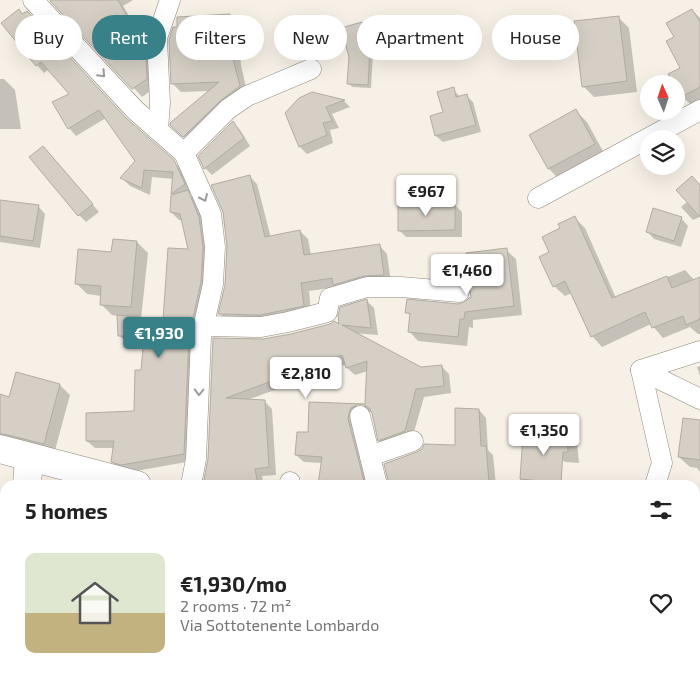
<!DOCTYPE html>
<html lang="en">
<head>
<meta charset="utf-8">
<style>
  :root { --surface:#fff; --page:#f2f2f2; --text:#222; --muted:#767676; --accent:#398188 }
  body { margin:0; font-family:"Exo 2",sans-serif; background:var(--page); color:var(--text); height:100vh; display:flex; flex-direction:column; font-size:19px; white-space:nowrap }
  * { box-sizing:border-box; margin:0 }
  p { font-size:16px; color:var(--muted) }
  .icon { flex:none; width:28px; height:28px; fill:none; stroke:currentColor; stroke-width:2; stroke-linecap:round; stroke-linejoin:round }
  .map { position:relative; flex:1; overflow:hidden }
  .details { position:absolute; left:0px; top:480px; width:700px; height:196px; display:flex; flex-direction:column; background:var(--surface); border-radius:15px 15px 0 0; box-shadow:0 5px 20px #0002 }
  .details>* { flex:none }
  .hud { position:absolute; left:15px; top:15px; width:670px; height:45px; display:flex; gap:10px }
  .needle { width:32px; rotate:357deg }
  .tools { position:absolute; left:640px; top:75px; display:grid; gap:10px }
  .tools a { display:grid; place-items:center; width:45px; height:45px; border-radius:50%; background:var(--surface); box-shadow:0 5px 20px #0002; font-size:25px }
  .price { position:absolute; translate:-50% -42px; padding:0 11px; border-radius:5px; background:#fff; color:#222; font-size:16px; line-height:32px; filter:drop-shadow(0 1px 2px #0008) }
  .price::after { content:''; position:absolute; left:50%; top:30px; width:15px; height:11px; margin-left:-8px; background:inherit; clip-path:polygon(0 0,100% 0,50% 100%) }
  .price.on { background:var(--accent); color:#fff }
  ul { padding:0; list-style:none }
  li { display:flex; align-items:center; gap:15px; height:125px; padding:0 25px }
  li span { display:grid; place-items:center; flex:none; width:140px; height:100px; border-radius:10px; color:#555 }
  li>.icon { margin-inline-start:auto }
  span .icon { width:60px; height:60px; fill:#fffc; stroke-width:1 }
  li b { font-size:21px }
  h2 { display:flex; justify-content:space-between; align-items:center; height:60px; padding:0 25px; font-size:21px }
  .pill { padding:0 18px; border-radius:22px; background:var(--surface); box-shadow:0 5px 20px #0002; font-size:18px; line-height:45px }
  .pill.on { background:var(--accent); color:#fff }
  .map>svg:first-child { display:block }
  .green { fill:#b8eca3 }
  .shadow { fill:#0003 }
  .building { fill:#d5cfc5; stroke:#b2aca3 }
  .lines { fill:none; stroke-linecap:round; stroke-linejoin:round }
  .minor-casing { stroke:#8d877e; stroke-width:21 }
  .secondary-casing { stroke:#8d877e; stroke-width:29 }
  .minor { stroke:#fff; stroke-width:20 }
  .secondary { stroke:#fff; stroke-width:28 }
  .oneway { stroke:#9c9c9a }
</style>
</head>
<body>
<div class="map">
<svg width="700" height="676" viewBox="0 0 700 676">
  <rect width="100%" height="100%" fill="#f7f0e6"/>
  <path class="green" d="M55,671H401L420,676H56Z"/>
  <g class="shadow">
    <path d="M54,0H133L123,6L138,30L147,29L156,38L155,88L142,97Z"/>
    <path d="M692,10L700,18V103L693,107L682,96V68L675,37Z"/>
    <path d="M229,15L239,24L241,65L248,96L193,145L181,134L210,91L181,92L172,83Z"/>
    <path d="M618,17L629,28L637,92L594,97L583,86Z"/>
    <path d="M3,23L129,122L173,161L182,170L192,192L189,194L195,200L207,226L192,461L130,472L120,470L112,462L114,448H95L87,441L135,413L142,372L144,344L127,343L119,335L118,316L112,315L101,304L102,296L87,294L76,283L112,253L137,242L148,253L141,319L164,321L189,251L182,220H179L171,212L174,195L172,194L173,179L152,177L150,195L130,186L122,178L136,161L106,118L76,136L69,128L71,95L49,69L44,73L37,65Z"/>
    <path d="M362,24L365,27L373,54L371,88L352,87L349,83Z"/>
    <path d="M0,79H4L15,90L21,129H0Z"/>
    <path d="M453,89L460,97L466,95L473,102L481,132L443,142L436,136L431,117L444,113Z"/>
    <path d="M312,93L344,101L350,107L332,114L339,128L330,130L333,143L307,154L300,147L287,113Z"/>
    <path d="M576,111L587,122L605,155L560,180L549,169L531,136Z"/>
    <path d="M233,123L240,130L250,146L212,175L205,168Z"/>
    <path d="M50,154L99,212L86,222L79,215Z"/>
    <path d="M249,176L257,184L271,238L300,231L308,239L311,255L379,245L387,254L391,283L337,287L309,291L311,314L228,322L220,314Z"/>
    <path d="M700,186V217L693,220L681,207L687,202Z"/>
    <path d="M0,201L38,206L45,214L40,248L0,242Z"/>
    <path d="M455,205L462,212V237H406L399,230Z"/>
    <path d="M575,218L585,228L616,298L685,270L696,282L700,280V334H698L690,327L663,338L651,324L602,347L592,336L572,293L565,296L554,286L550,253L562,229Z"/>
    <path d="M681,218L688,226L681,247L654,239L647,231Z"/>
    <path d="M506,250L516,259L522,315L473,320V328L469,327L467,346L418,341L409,331L411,317L407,312L458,305L473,299Z"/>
    <path d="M367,301L374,308L378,335L353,333L421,369L441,366L449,374L451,393L424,397L412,439L387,447L379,440L372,412H366L370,485H319L322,463L304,462L296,455L309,434L310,403L366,406L368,371L355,375L347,368L346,364L247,400L264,401L272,409L276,475L262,476L264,485H204L209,460L214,339L263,340L341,326L339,316Z"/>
    <path d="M700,366V376L697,367Z"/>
    <path d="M60,385L70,395L54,454L0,442V396L10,398Z"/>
    <path d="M479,410L486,418L488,450L493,455L496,485H390L385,464L456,446Z"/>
    <path d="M700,427V472L697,468L690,467L679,457Z"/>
    <path d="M566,431L577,442L579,463L565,462L554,451Z"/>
    <path d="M521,478H528L535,485H520Z"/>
    <path d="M57,481L71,485H56Z"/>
    <path d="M695,495L700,498V553L695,551Z"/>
    <path d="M695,575H700V621L695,622Z"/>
    <path d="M700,650V676H684L682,671H695V652Z"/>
    <path d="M586,671H600L605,676H571Z"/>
  </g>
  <g class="building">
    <path d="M51,0H118L134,29L148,28L145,39L147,79L132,89L50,1Z"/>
    <path d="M19,9L22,14L27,11L126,118L174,160L185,184L171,194L173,172L144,170L142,188L120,178L135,161L99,110L68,129L52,102L69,94L41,62L36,66L1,23Z"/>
    <path d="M692,9L700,22V87L681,97L676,89V84H673L668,74L680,68L666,41L674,37L666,23Z"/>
    <path d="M230,14L232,55L240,86L220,101L183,137L170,125V123L219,82L171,84L169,40L173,27H177V17Z"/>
    <path d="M619,16L627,81L582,87L574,21Z"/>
    <path d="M362,22L370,50L368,85L347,84L349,57L341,28Z"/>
    <path d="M454,87L456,97L467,94L476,125L435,136L430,116L443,112L437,92Z"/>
    <path d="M312,92L345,100L326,107L332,121L323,123L327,135L299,147L285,113L299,98Z"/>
    <path d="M576,109L595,144L548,169L529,135Z"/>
    <path d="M233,121L244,138L204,169L198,156Z"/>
    <path d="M43,146L93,204L78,216L29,157Z"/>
    <path d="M250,175L265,237L300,230L304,255L380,244L384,275L364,276L333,285L332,278L301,283L304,306L285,310L260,315L218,314L225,285L227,246L223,212L211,185Z"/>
    <path d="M692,176L700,185V217L676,190Z"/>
    <path d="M188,190L199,217L203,247L201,282L189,336L184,454L121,465L111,462L114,441H86V413L134,411L135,370H141L144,337L118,336L117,315L163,320L168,248L188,249L180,214L170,212L171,195Z"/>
    <path d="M0,200L39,205L33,241L0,236Z"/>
    <path d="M398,204H455V230L398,231Z"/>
    <path d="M653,208L682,217L674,241L646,232Z"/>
    <path d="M575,216L612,298L667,276L672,288L700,277V319L686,325L683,316L652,328L645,312L591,337L565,281L553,287L539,257L549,252L542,237L560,228L558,224Z"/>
    <path d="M113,239L137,241L131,307L100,305L101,286L75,284L78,249L111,252Z"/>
    <path d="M507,248L514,306L465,312L464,319H460L458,337L408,332L410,313H405L407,299L458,304L464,302L469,298H471L466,253Z"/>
    <path d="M367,299L371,328L342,325L421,367L442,365L444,386L416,389L405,431L378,441L372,413L369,408L364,405L358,404L351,408L349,413L348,419L365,485H318L322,457L295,455L297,432H308L309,402L365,404L367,361L346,368L342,355L226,398L265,400L269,467L255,469L258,485H203L208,459L213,338L263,339L291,334L330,324L334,321L339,324L338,316L340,307Z"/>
    <path d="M16,372L60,384L44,444L4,434H0V394L9,397Z"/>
    <path d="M455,408L479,409L481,446H486L489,482L463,483V481H390V485H389L384,464L417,452L422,449L424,444L455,445Z"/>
    <path d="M683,418L700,420V460L678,457Z"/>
    <path d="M543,427L567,429L568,452H563L561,483L520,479L523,435L543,436Z"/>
  </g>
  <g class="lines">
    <g class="minor-casing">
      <g id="minor">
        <path d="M33,0L135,110L184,153L211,214L215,247L213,284L201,337L196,459L191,485"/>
        <path d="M158,130L160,103L157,38L170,0"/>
        <path d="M184,153L228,109L247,96L311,69"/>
        <path d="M538,198L700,110"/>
        <path d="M204,326L261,327L288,322L327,312L330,298L367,287H401L459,292"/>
        <path d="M641,370L700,399"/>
        <path d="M360,416L377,485"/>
        <path d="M370,456L413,441"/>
        <path d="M289,485L290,482"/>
        <path d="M655,485L662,463L641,370L700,351"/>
      </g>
    </g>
    <g class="secondary-casing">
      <g id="secondary">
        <path d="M0,449L137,485"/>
        <path d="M27,485L29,457"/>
        <path d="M634,671L637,676"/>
        <path d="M14,676L16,671"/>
      </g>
    </g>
    <use href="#minor" class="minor"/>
    <use href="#secondary" class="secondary"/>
  </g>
  <defs><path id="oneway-chevron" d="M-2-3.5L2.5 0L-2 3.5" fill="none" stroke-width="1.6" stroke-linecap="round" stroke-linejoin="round" transform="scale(1.25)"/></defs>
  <g class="oneway">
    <use href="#oneway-chevron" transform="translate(102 74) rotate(47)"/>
    <use href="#oneway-chevron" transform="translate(204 198) rotate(66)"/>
    <use href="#oneway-chevron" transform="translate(199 392) rotate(92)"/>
  </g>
</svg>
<div class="tools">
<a><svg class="needle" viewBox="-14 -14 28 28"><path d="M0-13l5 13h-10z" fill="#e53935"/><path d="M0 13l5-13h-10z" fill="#767676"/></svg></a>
<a><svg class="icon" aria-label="layers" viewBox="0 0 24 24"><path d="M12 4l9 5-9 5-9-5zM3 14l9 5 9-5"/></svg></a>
</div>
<b class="price" style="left:426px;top:217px">€967</b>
<b class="price" style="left:467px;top:296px">€1,460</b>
<b class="price on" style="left:159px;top:359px">€1,930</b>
<b class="price" style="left:306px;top:399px">€2,810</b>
<b class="price" style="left:544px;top:456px">€1,350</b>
<div class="hud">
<a class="pill">Buy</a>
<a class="pill on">Rent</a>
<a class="pill">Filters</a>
<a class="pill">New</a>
<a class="pill">Apartment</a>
<a class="pill">House</a>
</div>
<section class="details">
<h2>5 homes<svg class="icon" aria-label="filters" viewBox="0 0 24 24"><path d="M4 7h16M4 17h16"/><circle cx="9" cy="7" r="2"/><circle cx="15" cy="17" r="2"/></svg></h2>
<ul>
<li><span style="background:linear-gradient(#dfe7d0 60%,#c2b280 0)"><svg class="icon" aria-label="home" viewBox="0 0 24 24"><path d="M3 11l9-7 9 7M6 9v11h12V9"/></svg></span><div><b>€1,930/mo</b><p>2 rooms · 72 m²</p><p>Via Sottotenente Lombardo</p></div><svg class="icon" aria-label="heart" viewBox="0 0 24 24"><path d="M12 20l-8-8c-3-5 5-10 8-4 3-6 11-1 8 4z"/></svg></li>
</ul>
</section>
</div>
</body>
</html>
